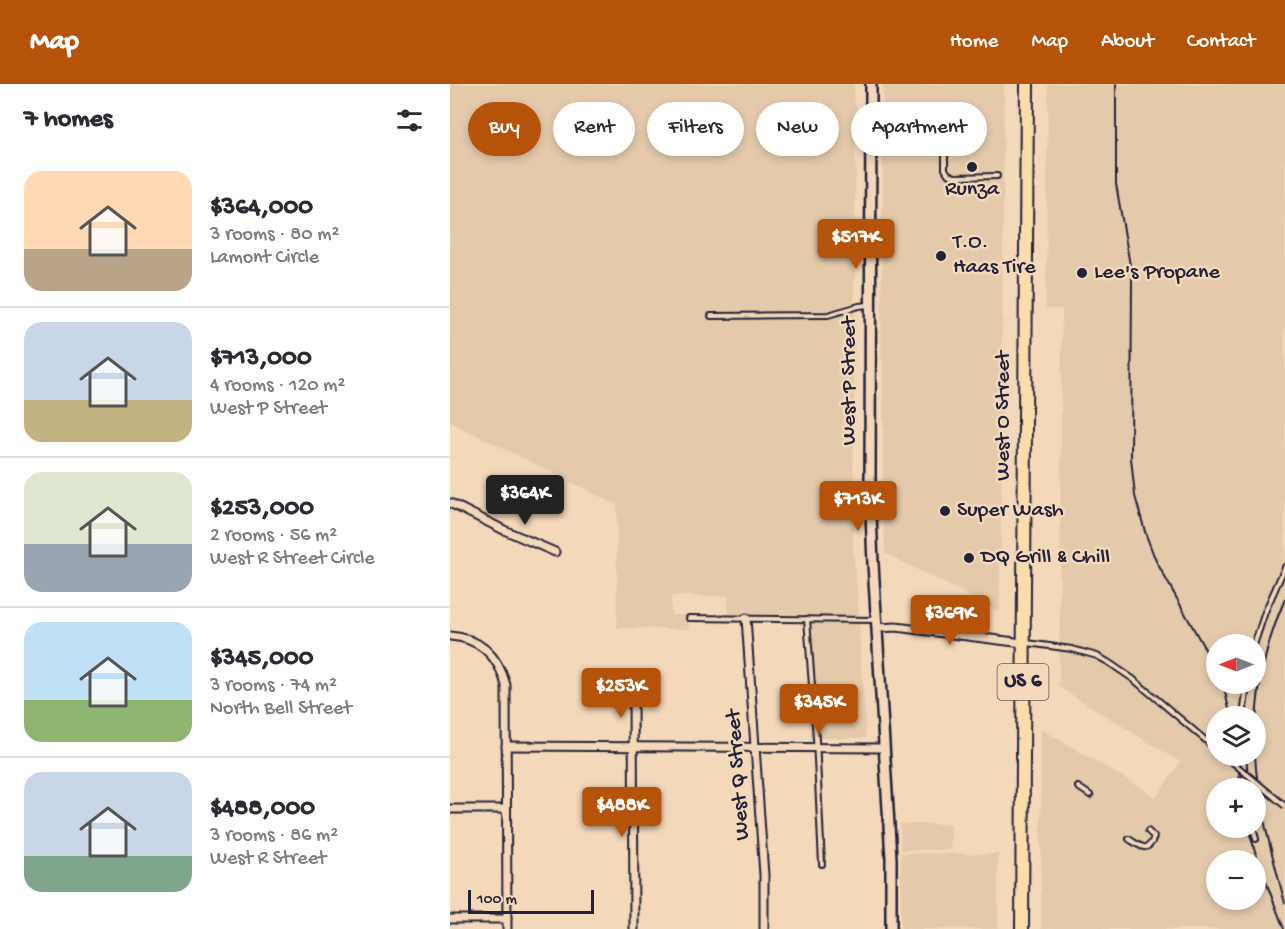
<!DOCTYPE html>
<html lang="en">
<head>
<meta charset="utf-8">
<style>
  :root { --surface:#fff; --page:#f2f2f3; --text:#2b2b33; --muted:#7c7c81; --line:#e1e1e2; --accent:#b45309 }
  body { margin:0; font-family:"Gochi Hand",sans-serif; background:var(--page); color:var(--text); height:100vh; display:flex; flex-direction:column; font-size:22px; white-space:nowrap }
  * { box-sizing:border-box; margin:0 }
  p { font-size:20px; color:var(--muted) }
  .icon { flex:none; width:33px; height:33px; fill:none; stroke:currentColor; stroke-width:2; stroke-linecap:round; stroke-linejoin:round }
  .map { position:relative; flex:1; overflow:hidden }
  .details { display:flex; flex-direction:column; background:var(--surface); width:450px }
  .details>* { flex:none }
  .guide { position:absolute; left:18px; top:18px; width:570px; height:54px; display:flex; gap:12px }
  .needle { width:39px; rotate:270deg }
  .tools { position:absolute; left:756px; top:550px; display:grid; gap:12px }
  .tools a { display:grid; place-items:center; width:60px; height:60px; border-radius:50%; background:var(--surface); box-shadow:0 3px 9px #0003; font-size:30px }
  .scale { position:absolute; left:18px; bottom:15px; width:126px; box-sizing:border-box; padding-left:6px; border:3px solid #22223b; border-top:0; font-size:16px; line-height:21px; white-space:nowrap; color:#22223b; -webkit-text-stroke:4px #f4d8ba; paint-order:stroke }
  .price { position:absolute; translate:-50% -51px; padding:0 14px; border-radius:6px; background:var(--accent); color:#fff; font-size:20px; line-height:39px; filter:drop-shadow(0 2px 3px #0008) }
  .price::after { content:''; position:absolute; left:50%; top:36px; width:18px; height:14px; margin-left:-9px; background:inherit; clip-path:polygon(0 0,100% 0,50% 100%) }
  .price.on { background:#222; color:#fff }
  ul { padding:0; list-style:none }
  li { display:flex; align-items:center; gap:18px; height:150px; padding:0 24px }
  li+li { border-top:2px solid var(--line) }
  li span { display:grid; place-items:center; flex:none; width:168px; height:120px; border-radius:18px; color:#555 }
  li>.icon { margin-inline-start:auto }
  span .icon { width:72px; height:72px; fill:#fffc; stroke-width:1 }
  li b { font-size:26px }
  h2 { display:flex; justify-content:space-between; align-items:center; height:72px; padding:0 24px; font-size:26px }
  .pill { padding:0 21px; border-radius:27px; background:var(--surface); box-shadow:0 3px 9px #0003; font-size:21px; line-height:54px }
  .pill.on { background:var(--accent); color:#fff }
  header { display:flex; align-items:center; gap:36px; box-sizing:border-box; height:84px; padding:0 30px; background:var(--accent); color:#fff }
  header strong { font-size:28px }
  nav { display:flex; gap:33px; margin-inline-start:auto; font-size:21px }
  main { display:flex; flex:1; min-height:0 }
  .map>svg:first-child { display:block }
  .built { fill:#e4caab; fill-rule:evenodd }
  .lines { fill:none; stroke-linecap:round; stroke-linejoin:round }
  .service-casing { stroke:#22223b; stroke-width:8 }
  .minor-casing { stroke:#22223b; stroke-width:11 }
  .tertiary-casing { stroke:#22223b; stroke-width:14 }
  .primary-casing { stroke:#22223b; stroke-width:16 }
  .service { stroke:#f4d8ba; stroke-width:4 }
  .minor { stroke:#f4d8ba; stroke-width:7 }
  .tertiary { stroke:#f4d8ba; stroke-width:9 }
  .primary { stroke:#fbddab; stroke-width:12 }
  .rail { stroke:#22223b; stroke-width:2 }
  .service-bridge-casing { stroke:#22223b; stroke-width:8; stroke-linecap:butt }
  .service-bridge { stroke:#f4d8ba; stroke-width:4 }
  .poi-dot { fill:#22223b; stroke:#f4d8ba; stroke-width:2 }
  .labels { text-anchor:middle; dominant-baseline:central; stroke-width:5; stroke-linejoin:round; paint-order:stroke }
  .shield { fill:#f4d8ba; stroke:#615961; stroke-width:1.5 }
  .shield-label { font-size:21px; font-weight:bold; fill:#22223b }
  .poi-label { font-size:22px; fill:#22223b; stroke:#f4d8ba; text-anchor:start }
  .street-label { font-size:22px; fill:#22223b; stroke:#f4d8ba }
</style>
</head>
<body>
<header>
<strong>Map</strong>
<nav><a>Home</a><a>Map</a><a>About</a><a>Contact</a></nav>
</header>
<main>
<section class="details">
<h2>7 homes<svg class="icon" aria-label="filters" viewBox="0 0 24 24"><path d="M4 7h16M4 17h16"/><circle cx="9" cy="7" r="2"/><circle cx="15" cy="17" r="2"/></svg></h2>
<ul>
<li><span style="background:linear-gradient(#ffd9b3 65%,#b9a48a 0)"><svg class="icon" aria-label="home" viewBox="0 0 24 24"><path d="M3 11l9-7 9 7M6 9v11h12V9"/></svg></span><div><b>$364,000</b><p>3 rooms · 80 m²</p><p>Lamont Circle</p></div></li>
<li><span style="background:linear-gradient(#c9d6e8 65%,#c2b280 0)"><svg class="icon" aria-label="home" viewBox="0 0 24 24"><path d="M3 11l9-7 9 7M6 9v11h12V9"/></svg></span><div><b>$713,000</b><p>4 rooms · 120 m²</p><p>West P Street</p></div></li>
<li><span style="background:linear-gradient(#dfe7d0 60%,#9aa5b1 0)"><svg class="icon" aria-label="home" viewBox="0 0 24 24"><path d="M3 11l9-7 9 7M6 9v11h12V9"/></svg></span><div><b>$253,000</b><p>2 rooms · 56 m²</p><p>West R Street Circle</p></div></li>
<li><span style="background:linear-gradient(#bfe0f5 65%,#8fb573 0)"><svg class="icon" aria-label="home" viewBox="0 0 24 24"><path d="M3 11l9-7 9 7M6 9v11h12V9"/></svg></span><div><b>$345,000</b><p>3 rooms · 74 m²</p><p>North Bell Street</p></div></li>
<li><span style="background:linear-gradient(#c9d6e8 70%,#7fa58c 0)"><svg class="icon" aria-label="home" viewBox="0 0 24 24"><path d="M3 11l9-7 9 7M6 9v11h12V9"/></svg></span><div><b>$488,000</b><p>3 rooms · 86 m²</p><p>West R Street</p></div></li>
</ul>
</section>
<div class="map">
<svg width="835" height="845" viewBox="0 0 835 845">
  <rect width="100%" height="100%" fill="#f4d8ba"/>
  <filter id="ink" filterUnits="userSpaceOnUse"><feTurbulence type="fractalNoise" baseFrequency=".0167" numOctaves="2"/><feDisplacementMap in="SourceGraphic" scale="12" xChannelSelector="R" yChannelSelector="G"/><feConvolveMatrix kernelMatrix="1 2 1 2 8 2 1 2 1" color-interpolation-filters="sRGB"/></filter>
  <g filter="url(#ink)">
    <g class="built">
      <path d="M0,0H404V19L406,20L403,464L409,532L279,531L278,512H221V531H238L239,545L167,544V421L0,338Z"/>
      <path d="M433,0H554L550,528L435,469L433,419V277L431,276Z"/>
      <path d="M598,0H835V845H591V645L695,706L706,714L730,678L609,603L612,225H596ZM766,561H806V600H766ZM766,633H806V672H766ZM766,705H806V744H766ZM766,777H806V816H766Z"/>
      <path d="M360,539H409L416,654H368Z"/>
      <path d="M450,740H501L500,766H451Z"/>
      <path d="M451,769L548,770V845H451Z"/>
    </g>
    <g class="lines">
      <g class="service-casing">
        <g id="service">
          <path d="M497,60L495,66V85L498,90L505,93L547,92"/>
          <path d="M261,232L378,231L409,222L419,221"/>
          <path d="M239,534L425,536"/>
          <path d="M357,535L366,655L372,780"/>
          <path d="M577,559L622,565L647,572L658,578L683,595L766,665"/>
          <path d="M804,561L815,528L835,483"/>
          <path d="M793,633L797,600"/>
          <path d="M793,672L796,705"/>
          <path d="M628,703L640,711"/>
          <path d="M803,744L806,755"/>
          <path d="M679,755C690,762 698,770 704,753L698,747"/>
        </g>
      </g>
      <g class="minor-casing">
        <g id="minor">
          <path d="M0,419L54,446L105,468"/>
          <path d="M296,534L314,791V845"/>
          <path d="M427,544L446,543L573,559"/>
          <path d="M0,552C31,554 48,572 56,601L57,845"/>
          <path d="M183,607L184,845"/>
          <path d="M56,662L434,664"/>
          <path d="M0,725H56"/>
          <path d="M0,835H57"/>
        </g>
      </g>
      <g class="tertiary-casing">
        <path id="tertiary" d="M421,0L420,404L423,480L441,774V845"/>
      </g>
      <g class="primary-casing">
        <path id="primary" d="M572,845L577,0"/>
      </g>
      <use href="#service" class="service"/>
      <use href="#minor" class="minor"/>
      <use href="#tertiary" class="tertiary"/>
      <use href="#primary" class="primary"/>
      <g class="rail">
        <path d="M666,0V100L682,193L681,374L685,412L696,451L706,477L766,585"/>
        <path d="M773,600L781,633"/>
        <path d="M806,639C808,596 818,554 835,515"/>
        <path d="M787,672L791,705"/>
        <path d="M805,672C808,722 822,770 835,819"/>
        <path d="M798,744L808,777L834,845"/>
      </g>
      <g class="service-bridge-casing">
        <path id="service-bridge" d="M775,672L835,722"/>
      </g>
      <use href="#service-bridge" class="service-bridge"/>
    </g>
  </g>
  <g class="poi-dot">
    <circle cx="522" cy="83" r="6"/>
    <circle cx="491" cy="172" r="6"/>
    <circle cx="632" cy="189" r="6"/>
    <circle cx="495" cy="427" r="6"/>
    <circle cx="519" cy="474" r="6"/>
  </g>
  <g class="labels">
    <rect class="shield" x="547.5" y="580" width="51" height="36" rx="4.5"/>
    <g class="shield-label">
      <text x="573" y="598">US 6</text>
    </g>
    <g class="poi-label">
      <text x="522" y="106" text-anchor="middle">Runza</text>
      <text x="503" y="159">T.O.<tspan x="503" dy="25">Haas Tire</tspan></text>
      <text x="644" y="189">Lee's Propane</text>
      <text x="507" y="427">Super Wash</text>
      <text x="531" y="474">DQ Grill &amp; Chill</text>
    </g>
    <g class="street-label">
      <text transform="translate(400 297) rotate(-90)">West P Street</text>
      <text transform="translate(554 332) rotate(-90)">West O Street</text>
      <text transform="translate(289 691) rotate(-94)">West Q Street</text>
    </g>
  </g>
</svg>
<div class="tools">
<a><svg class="needle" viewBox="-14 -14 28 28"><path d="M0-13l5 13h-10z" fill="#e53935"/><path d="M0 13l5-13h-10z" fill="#7c7c81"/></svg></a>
<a><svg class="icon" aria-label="layers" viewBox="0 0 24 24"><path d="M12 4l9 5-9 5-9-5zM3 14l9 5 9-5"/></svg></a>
<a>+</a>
<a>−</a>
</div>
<div class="scale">100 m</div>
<b class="price" style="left:406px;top:186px">$517K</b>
<b class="price on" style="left:75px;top:442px">$364K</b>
<b class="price" style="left:408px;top:448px">$713K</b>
<b class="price" style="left:500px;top:562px">$369K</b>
<b class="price" style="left:171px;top:635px">$253K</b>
<b class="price" style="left:369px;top:651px">$345K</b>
<b class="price" style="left:172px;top:754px">$488K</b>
<div class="guide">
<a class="pill on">Buy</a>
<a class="pill">Rent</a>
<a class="pill">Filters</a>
<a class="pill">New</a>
<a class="pill">Apartment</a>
</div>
</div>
</main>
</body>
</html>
